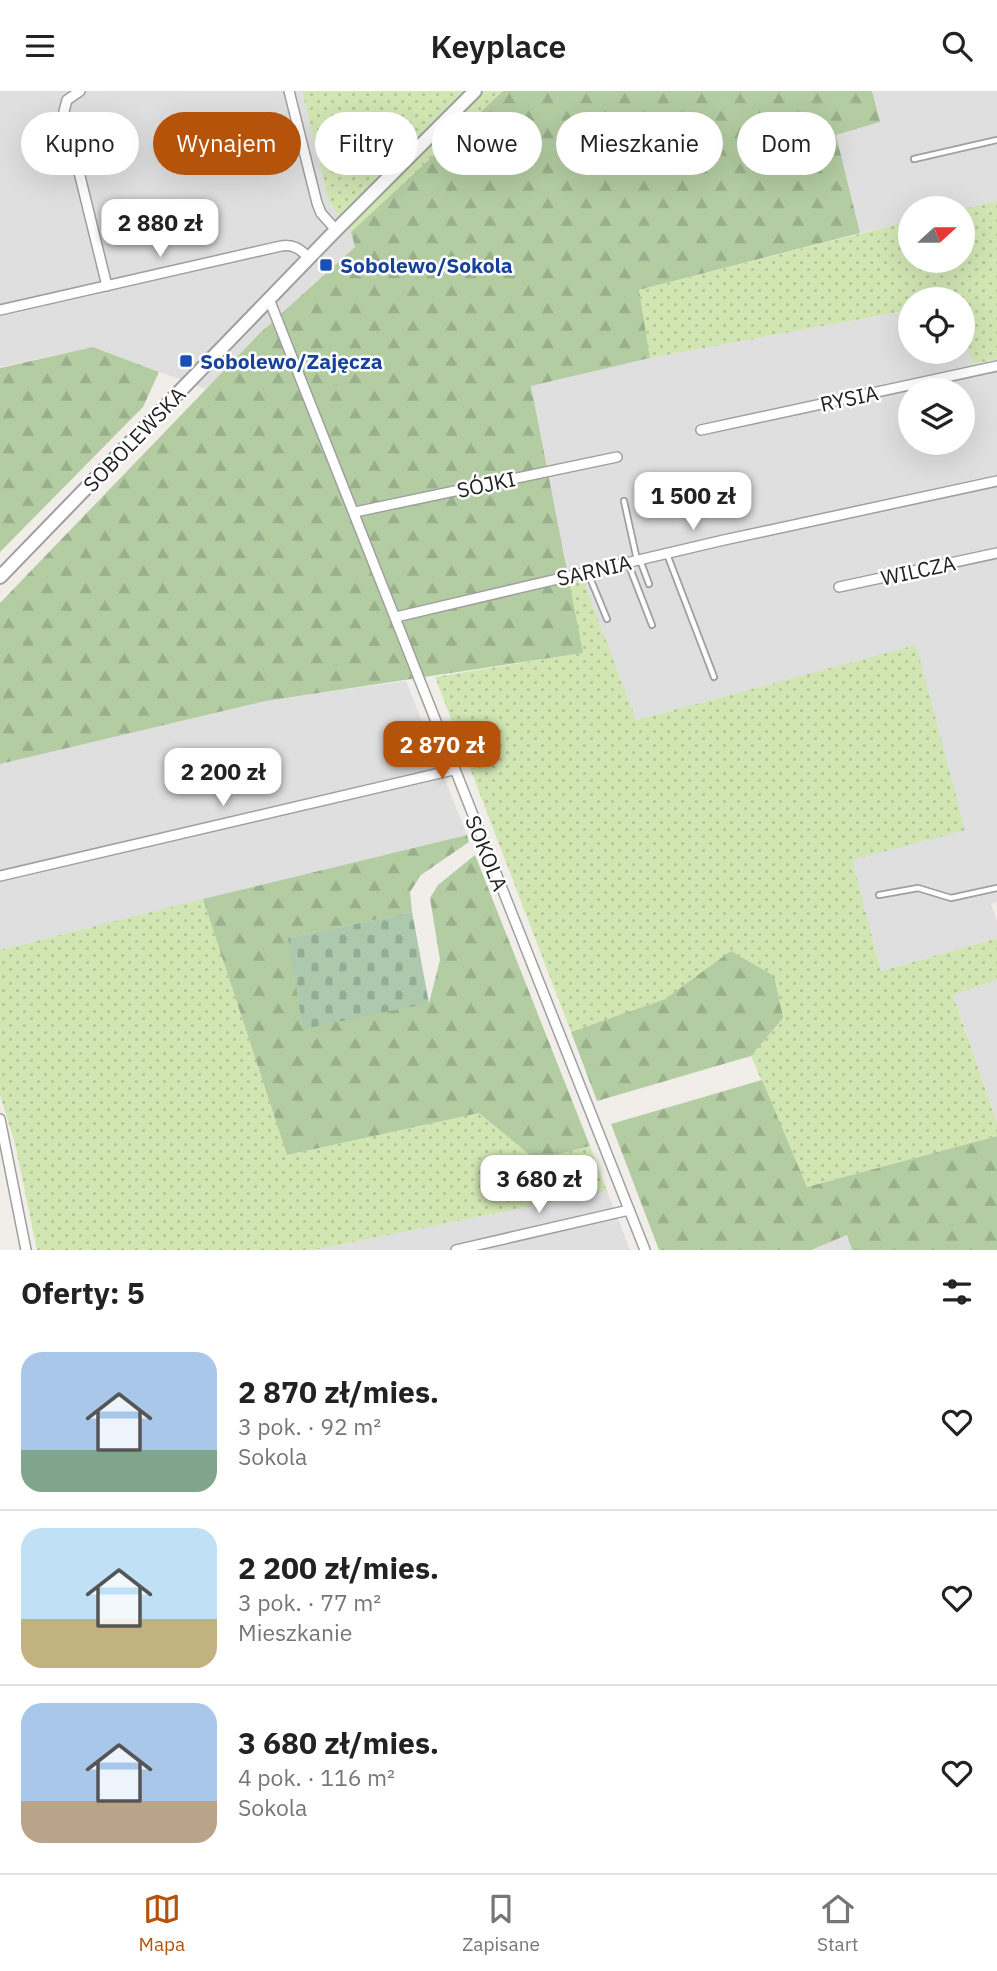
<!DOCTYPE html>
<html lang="pl">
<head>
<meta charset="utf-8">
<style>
  :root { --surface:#fff; --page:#f6f6f6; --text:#222; --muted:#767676; --line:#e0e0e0; --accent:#b45309 }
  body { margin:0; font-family:"IBM Plex Sans",sans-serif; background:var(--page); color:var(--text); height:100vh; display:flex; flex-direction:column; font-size:26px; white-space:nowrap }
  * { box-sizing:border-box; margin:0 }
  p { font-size:23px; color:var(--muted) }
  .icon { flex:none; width:38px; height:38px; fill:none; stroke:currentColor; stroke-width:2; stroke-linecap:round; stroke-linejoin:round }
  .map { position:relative; height:1159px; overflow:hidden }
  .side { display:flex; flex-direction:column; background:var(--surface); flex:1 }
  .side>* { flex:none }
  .guide { position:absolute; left:21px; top:21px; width:956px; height:63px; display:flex; gap:14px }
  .needle { width:46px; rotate:69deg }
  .tools { position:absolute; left:898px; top:105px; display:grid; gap:14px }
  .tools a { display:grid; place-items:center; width:77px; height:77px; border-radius:50%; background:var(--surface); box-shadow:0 7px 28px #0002; font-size:35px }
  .price { position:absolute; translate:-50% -60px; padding:0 16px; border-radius:14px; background:#fff; color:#222; font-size:23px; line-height:46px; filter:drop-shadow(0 2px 4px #0008) }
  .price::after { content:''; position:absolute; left:50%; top:42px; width:21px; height:16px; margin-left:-10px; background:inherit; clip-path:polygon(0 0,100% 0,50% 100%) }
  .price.selected { background:var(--accent); color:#fff }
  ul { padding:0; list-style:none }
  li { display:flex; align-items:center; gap:21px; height:175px; padding:0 21px }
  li+li { border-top:2px solid var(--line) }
  li span { display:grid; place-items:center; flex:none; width:196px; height:140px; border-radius:21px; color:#555 }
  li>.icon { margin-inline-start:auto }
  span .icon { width:84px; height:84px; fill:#fffc; stroke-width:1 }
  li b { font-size:30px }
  h2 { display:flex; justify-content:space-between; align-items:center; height:84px; padding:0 21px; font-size:30px }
  .chip { padding:0 24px; border-radius:32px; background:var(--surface); box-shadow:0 7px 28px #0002; font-size:24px; line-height:63px }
  .chip.selected { background:var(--accent); color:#fff }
  header { display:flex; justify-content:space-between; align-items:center; height:91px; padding:0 21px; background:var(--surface); font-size:32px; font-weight:600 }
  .menu { display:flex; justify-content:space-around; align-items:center; height:98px; border-top:2px solid var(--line); background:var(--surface); font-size:19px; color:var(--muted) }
  .menu a { display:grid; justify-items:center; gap:4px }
  .menu .selected { color:var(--accent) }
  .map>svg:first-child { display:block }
  .residential { fill:#dfdfdf; fill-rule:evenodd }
  .grass { fill:url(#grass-dots) }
  .forest { fill:url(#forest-firs) }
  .cemetery { fill:url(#cemetery-stones) }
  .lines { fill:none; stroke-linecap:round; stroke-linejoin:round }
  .service-casing { stroke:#9f9f9f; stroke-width:8 }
  .minor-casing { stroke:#9f9f9f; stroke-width:12 }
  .tertiary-casing { stroke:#9f9f9f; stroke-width:16 }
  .service { stroke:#fff; stroke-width:4.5 }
  .minor { stroke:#fff; stroke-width:9 }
  .tertiary { stroke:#fff; stroke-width:12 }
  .transit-dot { fill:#1a4fb4; stroke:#fff; stroke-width:2.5 }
  .labels { text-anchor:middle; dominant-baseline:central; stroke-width:5; stroke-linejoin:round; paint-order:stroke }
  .transit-label { font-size:21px; font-weight:bold; fill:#164399; stroke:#fff; text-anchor:start }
  .street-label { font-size:21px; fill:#222; stroke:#fff }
</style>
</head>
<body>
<header><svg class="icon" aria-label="menu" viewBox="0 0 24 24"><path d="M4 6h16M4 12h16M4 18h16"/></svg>Keyplace<svg class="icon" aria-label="search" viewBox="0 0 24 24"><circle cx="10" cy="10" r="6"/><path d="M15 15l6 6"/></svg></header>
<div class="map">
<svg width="997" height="1159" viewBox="0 0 997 1159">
  <defs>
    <pattern id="grass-dots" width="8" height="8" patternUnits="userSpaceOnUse" patternTransform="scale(1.75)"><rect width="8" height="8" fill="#d2e6b4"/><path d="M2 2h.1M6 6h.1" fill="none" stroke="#b4c59a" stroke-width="1.8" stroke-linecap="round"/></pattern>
    <pattern id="forest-firs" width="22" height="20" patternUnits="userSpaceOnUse" patternTransform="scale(1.75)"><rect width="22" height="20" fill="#b3cca2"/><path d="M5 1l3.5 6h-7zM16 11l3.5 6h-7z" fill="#9aaf8b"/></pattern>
    <pattern id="cemetery-stones" width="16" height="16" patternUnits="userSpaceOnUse" patternTransform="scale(1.75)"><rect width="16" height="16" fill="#acc8ad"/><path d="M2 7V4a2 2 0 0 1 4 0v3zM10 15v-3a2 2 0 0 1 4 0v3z" fill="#94ac95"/></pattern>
  </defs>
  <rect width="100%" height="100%" fill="#f1eee9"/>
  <g class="residential">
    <path d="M0,0H302L329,111L351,141L355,156L261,241L206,298L93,256L0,276Z"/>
    <path d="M872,0H997V110L963,118L910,117V130L860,142L836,44L880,31Z"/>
    <path d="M910,219V261H962L963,240L973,273L997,268V811L991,813L997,830V847L881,880L851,769L915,555L635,629L584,492H568L531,295L650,267ZM910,299H962V352H910Z"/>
    <path d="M406,590L467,744L0,859V673L266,610Z"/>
    <path d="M997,889V1031L953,903Z"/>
    <path d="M607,1100L630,1159H314Z"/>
    <path d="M847,1144L852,1159H811Z"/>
  </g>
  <g class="grass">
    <path d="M302,0H503L351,141L329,111Z"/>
    <path d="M997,110V268L973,273L963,240L962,208H910V219L650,267L639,199L910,130V170H962L963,118Z"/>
    <path d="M584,491L636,629L916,554L965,739L852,769L881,880L997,847V889L953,904L997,1031V1045L807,1096L751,965L783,927L732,861L665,908L571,941L435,586L582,562L568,492Z"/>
    <path d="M203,808L287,1064L479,1022L536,1069L590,1055L607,1100L314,1159H37L15,1053L0,1004V859Z"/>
  </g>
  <g class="forest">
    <path d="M503,0H872L880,31L836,44L860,142L639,199L650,267L531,295L583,562L266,610L0,673V512L261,241L355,156L351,141Z"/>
    <path d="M93,256L159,281L143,316L0,461V277Z"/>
    <path d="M467,744L469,751L421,784L410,801L412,821L288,847L429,912L440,869L430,807L438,794L475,764L590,1055L536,1069L479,1022L287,1064L203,808Z"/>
    <path d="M731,860L774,885L783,927L751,965L597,1010L571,941L665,908Z"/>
    <path d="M762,989L807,1096L997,1045V1159H852L847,1144L811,1159H659L611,1033Z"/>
  </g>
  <path class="cemetery" d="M412,821L429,912L303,938L288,847Z"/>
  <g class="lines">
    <g class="service-casing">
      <g id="service">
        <path d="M914,68L997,49"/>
        <path d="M624,410L637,469"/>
        <path d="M667,463L714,586"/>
        <path d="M640,469L649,493"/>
        <path d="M628,472L652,534"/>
        <path d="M588,482L607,528"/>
        <path d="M879,804L918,797L951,807L997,797"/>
      </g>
    </g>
    <g class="minor-casing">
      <g id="minor">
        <path d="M80,0L67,9L64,20L107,195"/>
        <path d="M289,0L317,112L321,122L336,139"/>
        <path d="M269,208L645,1159"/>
        <path d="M0,219L281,155C294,153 300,158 309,167"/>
        <path d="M701,339L997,275"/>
        <path d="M355,421L617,366"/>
        <path d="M839,496L997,462"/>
        <path d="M396,526L724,449L997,390"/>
        <path d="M0,785L453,679"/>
        <path d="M0,1028L26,1159"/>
        <path d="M456,1159L629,1119"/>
      </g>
    </g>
    <g class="tertiary-casing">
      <path id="tertiary" d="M0,486L336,139L475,0"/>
    </g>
    <use href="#service" class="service"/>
    <use href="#minor" class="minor"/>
    <use href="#tertiary" class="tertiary"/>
  </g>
  <g class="transit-dot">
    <rect x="319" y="167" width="14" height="14" rx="3.5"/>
    <rect x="179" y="263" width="14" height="14" rx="3.5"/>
  </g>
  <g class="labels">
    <g class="transit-label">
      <text x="340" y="174">Sobolewo/Sokola</text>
      <text x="200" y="270">Sobolewo/Zajęcza</text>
    </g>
    <g class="street-label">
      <text transform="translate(849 307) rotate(-12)">RYSIA</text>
      <text transform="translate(134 348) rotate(-46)">SOBOLEWSKA</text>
      <text transform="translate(486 393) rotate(-12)">SÓJKI</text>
      <text transform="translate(594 479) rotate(-13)">SARNIA</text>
      <text transform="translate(918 479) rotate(-12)">WILCZA</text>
      <text transform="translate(487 762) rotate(68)">SOKOLA</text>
    </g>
  </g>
</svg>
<div class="tools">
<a><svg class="needle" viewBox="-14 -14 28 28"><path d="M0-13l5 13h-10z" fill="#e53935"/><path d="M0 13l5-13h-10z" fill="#767676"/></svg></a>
<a><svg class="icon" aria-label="locate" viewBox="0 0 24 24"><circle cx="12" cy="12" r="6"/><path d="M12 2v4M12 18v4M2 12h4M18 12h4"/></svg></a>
<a><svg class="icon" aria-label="layers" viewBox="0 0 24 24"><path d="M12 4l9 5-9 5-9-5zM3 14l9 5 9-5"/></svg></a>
</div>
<b class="price" style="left:160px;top:168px">2 880 zł</b>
<b class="price" style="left:693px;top:441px">1 500 zł</b>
<b class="price selected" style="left:442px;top:690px">2 870 zł</b>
<b class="price" style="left:223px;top:717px">2 200 zł</b>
<b class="price" style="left:539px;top:1124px">3 680 zł</b>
<div class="guide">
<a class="chip">Kupno</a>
<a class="chip selected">Wynajem</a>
<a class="chip">Filtry</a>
<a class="chip">Nowe</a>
<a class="chip">Mieszkanie</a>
<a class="chip">Dom</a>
</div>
</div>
<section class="side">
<h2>Oferty: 5<svg class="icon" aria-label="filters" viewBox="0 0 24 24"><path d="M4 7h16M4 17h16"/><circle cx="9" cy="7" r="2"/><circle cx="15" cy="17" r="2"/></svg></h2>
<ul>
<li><span style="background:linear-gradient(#a9c7e8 70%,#7fa58c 0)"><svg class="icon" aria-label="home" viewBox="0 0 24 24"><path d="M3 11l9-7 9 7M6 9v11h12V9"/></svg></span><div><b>2 870 zł/mies.</b><p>3 pok. · 92 m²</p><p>Sokola</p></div><svg class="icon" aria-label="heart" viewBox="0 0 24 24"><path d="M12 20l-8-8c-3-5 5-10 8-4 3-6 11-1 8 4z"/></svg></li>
<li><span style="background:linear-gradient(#bfe0f5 65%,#c2b280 0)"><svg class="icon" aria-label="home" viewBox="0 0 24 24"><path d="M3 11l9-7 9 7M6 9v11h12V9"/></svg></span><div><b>2 200 zł/mies.</b><p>3 pok. · 77 m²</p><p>Mieszkanie</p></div><svg class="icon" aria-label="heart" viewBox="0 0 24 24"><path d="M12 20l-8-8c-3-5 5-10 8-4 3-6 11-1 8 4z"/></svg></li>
<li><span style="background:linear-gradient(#a9c7e8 70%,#b9a48a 0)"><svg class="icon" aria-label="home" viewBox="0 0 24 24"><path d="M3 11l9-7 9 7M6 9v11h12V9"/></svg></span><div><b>3 680 zł/mies.</b><p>4 pok. · 116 m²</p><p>Sokola</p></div><svg class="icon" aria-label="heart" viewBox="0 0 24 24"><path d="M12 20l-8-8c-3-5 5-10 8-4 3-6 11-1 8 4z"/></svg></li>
</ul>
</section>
<nav class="menu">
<a class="selected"><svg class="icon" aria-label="map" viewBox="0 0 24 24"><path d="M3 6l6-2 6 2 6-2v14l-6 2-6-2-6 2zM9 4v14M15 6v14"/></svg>Mapa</a>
<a><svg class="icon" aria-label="saved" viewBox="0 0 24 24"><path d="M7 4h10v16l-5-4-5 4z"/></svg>Zapisane</a>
<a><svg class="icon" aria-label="home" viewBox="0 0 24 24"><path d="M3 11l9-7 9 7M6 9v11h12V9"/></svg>Start</a>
</nav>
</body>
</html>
